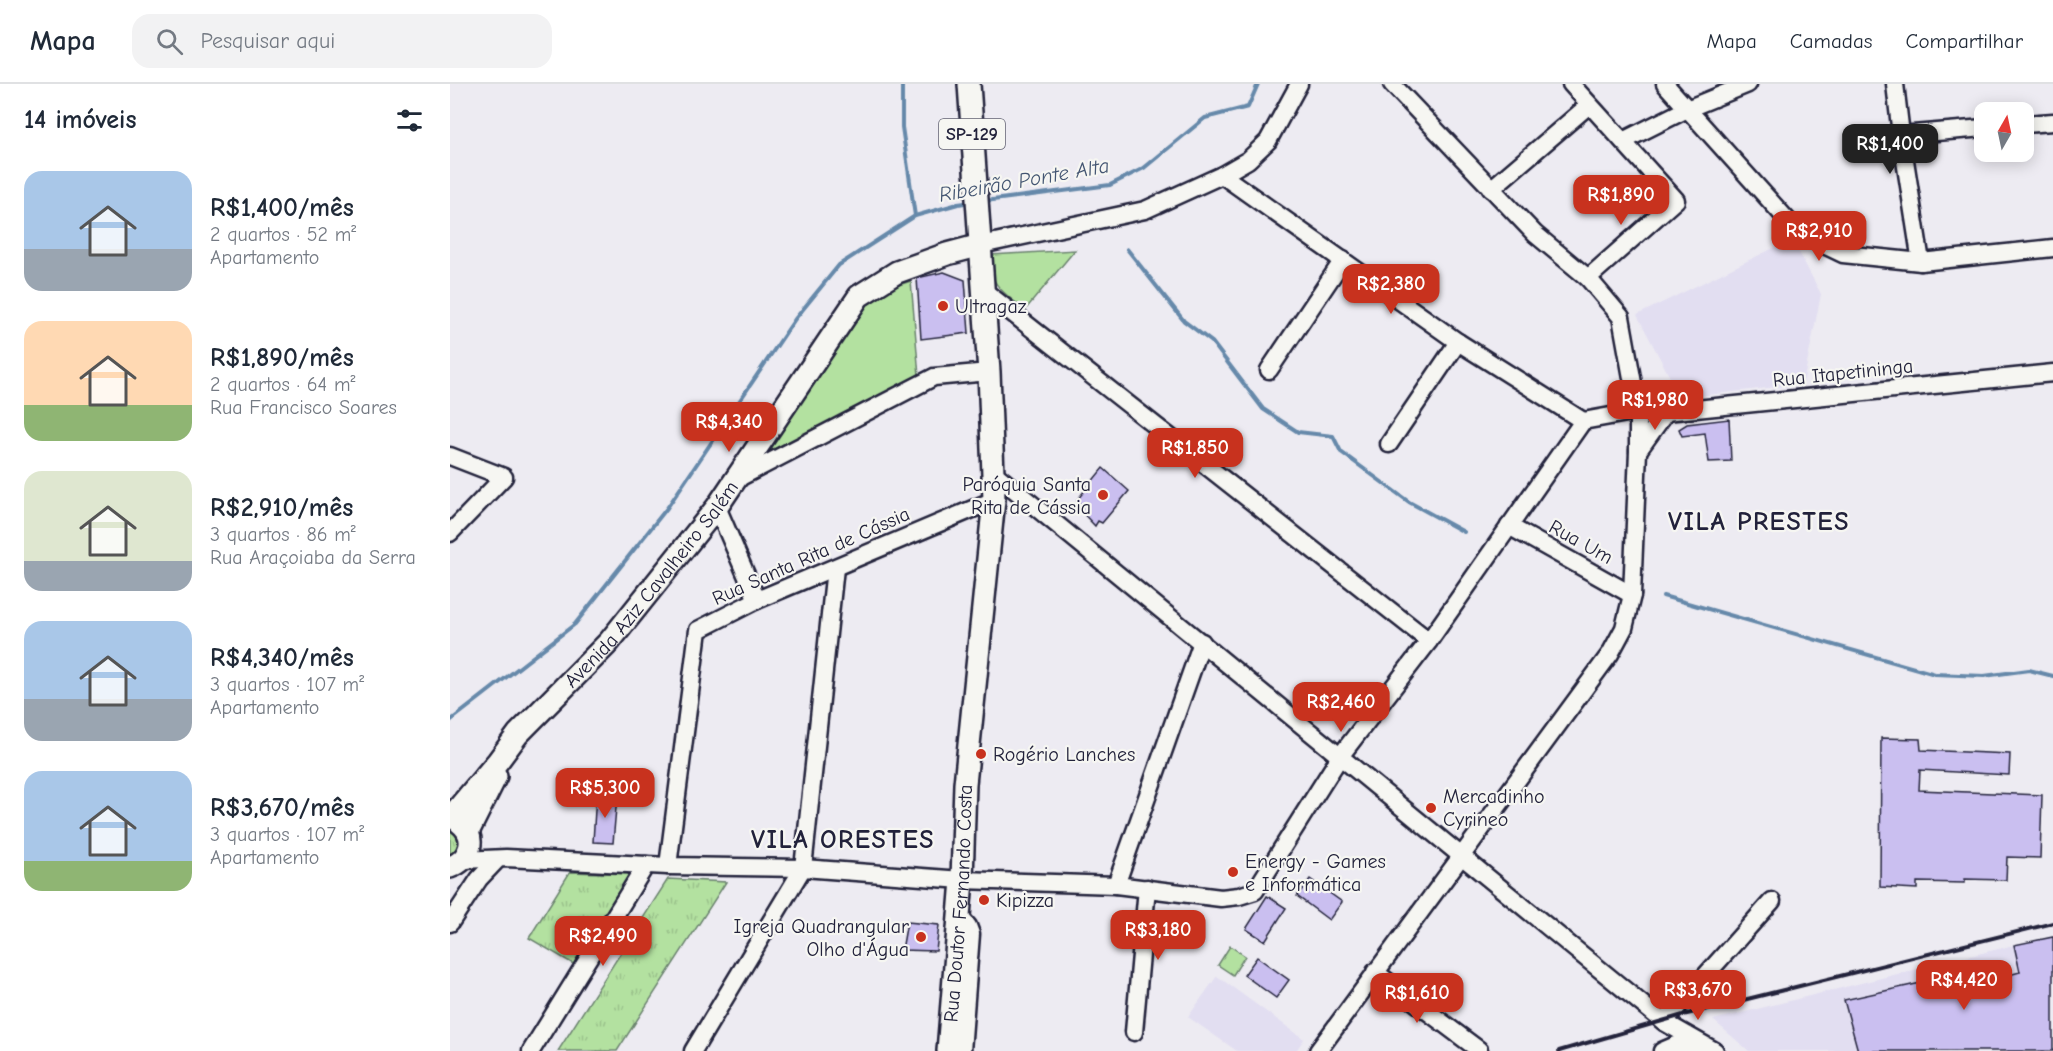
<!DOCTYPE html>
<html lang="pt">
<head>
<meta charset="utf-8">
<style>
  :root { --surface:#fff; --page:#f2f2f3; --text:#1f2937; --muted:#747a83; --line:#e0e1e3; --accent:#c8321e }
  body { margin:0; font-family:"Comic Neue",sans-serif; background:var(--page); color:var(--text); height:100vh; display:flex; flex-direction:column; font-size:22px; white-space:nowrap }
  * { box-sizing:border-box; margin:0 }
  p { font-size:20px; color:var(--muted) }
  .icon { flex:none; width:33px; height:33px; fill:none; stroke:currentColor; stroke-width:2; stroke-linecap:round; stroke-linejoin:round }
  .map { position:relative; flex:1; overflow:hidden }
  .drawer { display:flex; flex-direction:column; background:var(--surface); width:450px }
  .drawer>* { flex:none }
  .needle { width:39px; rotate:9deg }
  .fabs { position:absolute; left:1524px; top:18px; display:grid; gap:12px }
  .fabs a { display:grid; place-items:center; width:60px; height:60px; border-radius:12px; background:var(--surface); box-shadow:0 3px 15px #0003; font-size:30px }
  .price { position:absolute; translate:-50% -51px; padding:0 14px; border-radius:12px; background:var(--accent); color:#fff; font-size:20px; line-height:39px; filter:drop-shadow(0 2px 3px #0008) }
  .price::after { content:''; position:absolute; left:50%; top:36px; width:18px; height:14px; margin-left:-9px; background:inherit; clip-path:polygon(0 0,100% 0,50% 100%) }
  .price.current { background:#222; color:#fff }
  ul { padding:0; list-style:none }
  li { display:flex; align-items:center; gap:18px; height:150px; padding:0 24px }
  li span { display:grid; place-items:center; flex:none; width:168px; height:120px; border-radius:18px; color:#555 }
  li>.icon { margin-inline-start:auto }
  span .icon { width:72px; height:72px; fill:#fffc; stroke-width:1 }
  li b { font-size:26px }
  h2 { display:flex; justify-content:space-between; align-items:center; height:72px; padding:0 24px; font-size:26px }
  header { display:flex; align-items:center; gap:36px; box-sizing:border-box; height:84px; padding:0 30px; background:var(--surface); border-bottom:2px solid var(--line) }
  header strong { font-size:28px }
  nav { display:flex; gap:33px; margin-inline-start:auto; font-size:21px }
  .search { width:420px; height:54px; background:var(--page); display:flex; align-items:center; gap:15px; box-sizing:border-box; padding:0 21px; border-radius:18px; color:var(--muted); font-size:22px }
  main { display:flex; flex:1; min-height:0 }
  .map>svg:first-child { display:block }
  .built { fill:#e2def1 }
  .grass { fill:url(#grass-tufts); stroke:#6a826e; stroke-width:1.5 }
  .park { fill:#b3e1a0; stroke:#6a826e; stroke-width:1.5 }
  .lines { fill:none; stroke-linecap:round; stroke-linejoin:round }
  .stream { stroke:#6689aa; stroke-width:4 }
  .building { fill:#cabff0; stroke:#22223b; stroke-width:1.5 }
  .minor-casing { stroke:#22223b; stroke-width:21 }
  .major-casing { stroke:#22223b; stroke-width:26 }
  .minor { stroke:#f6f6f2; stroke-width:16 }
  .major { stroke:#f6f6f2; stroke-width:21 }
  .rail { stroke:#22223b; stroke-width:4 }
  .poi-dot { fill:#c8321e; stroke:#f6f6f2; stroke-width:2 }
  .labels { text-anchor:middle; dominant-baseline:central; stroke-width:4.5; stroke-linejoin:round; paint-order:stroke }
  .shield { fill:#f6f6f2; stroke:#626272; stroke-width:1.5 }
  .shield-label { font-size:18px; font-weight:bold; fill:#22223b }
  .poi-label { font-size:20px; fill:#22223b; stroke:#f6f6f2; text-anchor:start }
  .street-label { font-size:20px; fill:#22223b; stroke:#f6f6f2 }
  .water-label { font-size:21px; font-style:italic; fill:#445672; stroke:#f6f6f2 }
  .district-label { font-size:26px; font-weight:bold; letter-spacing:1.5px; fill:#22223b; stroke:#f6f6f2 }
</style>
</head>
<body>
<header>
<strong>Mapa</strong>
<div class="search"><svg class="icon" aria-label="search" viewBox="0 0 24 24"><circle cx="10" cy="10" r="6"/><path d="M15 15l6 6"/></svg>Pesquisar aqui</div>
<nav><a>Mapa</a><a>Camadas</a><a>Compartilhar</a></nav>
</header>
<main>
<section class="drawer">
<h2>14 imóveis<svg class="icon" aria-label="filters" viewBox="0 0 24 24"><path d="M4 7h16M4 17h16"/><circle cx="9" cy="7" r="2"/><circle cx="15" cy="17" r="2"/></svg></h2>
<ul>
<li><span style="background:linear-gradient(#a9c7e8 65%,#9aa5b1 0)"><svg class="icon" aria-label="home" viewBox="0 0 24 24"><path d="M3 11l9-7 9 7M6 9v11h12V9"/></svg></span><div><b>R$1,400/mês</b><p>2 quartos · 52 m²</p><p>Apartamento</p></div></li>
<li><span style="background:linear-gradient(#ffd9b3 70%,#8fb573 0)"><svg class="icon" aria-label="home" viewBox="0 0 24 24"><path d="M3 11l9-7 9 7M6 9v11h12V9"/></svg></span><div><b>R$1,890/mês</b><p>2 quartos · 64 m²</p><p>Rua Francisco Soares</p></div></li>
<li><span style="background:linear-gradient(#dfe7d0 75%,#9aa5b1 0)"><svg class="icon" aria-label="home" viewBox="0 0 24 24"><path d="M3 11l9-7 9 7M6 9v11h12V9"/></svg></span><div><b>R$2,910/mês</b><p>3 quartos · 86 m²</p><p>Rua Araçoiaba da Serra</p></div></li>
<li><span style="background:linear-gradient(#a9c7e8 65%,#9aa5b1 0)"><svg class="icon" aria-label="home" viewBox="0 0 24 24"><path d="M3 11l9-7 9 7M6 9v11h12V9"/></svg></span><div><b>R$4,340/mês</b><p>3 quartos · 107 m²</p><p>Apartamento</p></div></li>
<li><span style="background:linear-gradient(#a9c7e8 75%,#8fb573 0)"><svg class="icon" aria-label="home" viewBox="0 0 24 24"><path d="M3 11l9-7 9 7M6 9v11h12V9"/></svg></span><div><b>R$3,670/mês</b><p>3 quartos · 107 m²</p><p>Apartamento</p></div></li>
</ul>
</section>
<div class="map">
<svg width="1603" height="967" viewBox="0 0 1603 967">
  <defs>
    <pattern id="grass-tufts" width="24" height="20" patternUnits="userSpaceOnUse" patternTransform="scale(1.5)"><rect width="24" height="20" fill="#b3e1a0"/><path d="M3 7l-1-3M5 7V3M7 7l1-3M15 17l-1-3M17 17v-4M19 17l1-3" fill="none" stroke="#9ac18b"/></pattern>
  </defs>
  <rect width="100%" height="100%" fill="#edebf2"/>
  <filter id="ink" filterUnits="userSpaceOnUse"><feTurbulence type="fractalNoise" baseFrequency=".0167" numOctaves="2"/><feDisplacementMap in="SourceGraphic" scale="12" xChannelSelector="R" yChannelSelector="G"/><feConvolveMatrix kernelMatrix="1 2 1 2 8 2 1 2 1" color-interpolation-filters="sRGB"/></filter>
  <g filter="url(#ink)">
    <g class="built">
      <path d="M1342,155L1371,210L1353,300L1231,314L1187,231Z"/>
      <path d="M1603,853V967H1299L1263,936L1564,861Z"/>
      <path d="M767,892L854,955L846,967H787L738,933Z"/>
    </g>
    <g class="grass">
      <path d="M0,740L16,758L0,778Z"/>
      <path d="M120,788L182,790L125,881L79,854Z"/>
      <path d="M218,795L276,798L167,967H108Z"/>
    </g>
    <g class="park">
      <path d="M625,166L575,226C554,209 537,200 541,171Z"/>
      <path d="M461,197L469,292L313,371L408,228L439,204Z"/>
      <path d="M780,862L795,872L783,891L768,881Z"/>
    </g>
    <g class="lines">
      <g class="stream">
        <path d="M452,0V43L465,132"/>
        <path d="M535,117L660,101L694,84L755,34L798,23L808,0"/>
        <path d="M677,165L734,237L762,258L813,325L848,348L883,352L891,368L959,418L1014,448"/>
        <path d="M1213,512L1485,590L1534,592L1579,586L1603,592"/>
        <path d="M0,637L125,540L217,424L345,235L389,181L465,132L508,120L522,118"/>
      </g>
    </g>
    <g class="building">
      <path d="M494,188L515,196L519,249L471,255L467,194Z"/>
      <path d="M1279,335L1281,377L1259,378L1255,349L1232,352L1229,345L1237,340Z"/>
      <path d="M653,384L679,407L652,439L648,437L645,442L627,423L630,420L627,416Z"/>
      <path d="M1431,654L1470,655L1471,666L1560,670L1559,691L1470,686L1469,706L1592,711L1590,774L1557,773L1556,796L1515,795V799L1467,798V805L1430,803Z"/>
      <path d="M146,710L167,712L163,759L143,758Z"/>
      <path d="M860,795L892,818L879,836L847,812Z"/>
      <path d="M817,812L836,824L815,857L796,845Z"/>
      <path d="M457,838L489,841L486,867L452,866Z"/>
      <path d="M1603,853V967H1408L1394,916L1534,885L1537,897L1570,888L1564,861Z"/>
      <path d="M807,873L839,896L826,914L794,891Z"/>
    </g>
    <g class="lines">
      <g class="minor-casing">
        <g id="minor">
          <path d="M1121,0L1226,116L1138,194"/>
          <path d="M1215,0L1349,149L1393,170L1471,178L1603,164"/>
          <path d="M1445,0L1451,51L1471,178"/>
          <path d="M1574,40L1603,38"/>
          <path d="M1451,51L1534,44"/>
          <path d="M1173,57L1237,25L1298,0"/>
          <path d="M772,91L1008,258L1133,337"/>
          <path d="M1041,105L1139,21"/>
          <path d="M531,161L695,126L772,91L798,76L818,57L849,0"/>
          <path d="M533,206L979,557"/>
          <path d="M819,286L893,176"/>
          <path d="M939,360L1008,258"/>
          <path d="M1188,367L1216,328"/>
          <path d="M0,372L54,393L0,449"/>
          <path d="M544,389L1214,938L1265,967"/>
          <path d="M285,396L484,293L539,288"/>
          <path d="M267,423L307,516"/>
          <path d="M1059,442L1182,511"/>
          <path d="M13,776L56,774L218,782L353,784L512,796L666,801L771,814L789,812L805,807L891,671L979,557L1133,337L1188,327L1216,328L1603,289"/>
          <path d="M218,782L248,546L307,516L544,416"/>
          <path d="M666,801L752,558"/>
          <path d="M509,832L518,842L521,850L512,967"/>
          <path d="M0,839L29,795L48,775"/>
          <path d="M925,888L1029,966"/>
          <path d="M1214,938L1322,817"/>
          <path d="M684,948L697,804"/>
          <path d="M81,967L196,781"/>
          <path d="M243,967L353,784L385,484"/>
          <path d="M868,967L1160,570L1174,544L1182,511L1188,367V327L1171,233L1138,194L1085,150L942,0"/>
          <path d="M1212,967L1226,961L1255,966"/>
        </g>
      </g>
      <g class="major-casing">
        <g id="major">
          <path id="s1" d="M0,734L48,677L68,650L159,558L267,423L409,212L447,188L497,170L531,161"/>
          <path d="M18,748L46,692"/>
          <path d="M0,783C21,776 28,752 9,738"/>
          <path id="s2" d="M498,967L512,796L515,700L544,416L539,288L519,0"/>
        </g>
      </g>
      <use href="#minor" class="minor"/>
      <use href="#major" class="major"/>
      <path class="rail" d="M1109,967L1233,931L1603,839"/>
    </g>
  </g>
  <g class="poi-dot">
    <circle cx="493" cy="222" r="6"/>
    <circle cx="653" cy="411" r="6"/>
    <circle cx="531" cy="670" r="6"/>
    <circle cx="981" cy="724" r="6"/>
    <circle cx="783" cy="788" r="6"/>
    <circle cx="534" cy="816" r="6"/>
    <circle cx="471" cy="853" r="6"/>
  </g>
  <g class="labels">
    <rect class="shield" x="489" y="35" width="66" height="30" rx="4.5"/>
    <g class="shield-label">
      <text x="522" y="50">SP-129</text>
    </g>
    <g class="poi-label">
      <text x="505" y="222">Ultragaz</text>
      <text x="641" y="400" text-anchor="end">Paróquia Santa<tspan x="641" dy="23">Rita de Cássia</tspan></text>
      <text x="543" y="670">Rogério Lanches</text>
      <text x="993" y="712">Mercadinho<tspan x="993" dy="23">Cyrineo</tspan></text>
      <text x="795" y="777">Energy - Games<tspan x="795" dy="23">e Informática</tspan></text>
      <text x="546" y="816">Kipizza</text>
      <text x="459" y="842" text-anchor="end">Igreja Quadrangular<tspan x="459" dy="23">Olho d'Água</tspan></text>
    </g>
    <g class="street-label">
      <text transform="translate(1393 289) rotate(-6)">Rua Itapetininga</text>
      <text transform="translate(1131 458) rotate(29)">Rua Um</text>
      <text transform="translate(361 472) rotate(-24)">Rua Santa Rita de Cássia</text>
      <text stroke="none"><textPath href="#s1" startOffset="309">Avenida Aziz Cavalheiro Salém</textPath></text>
      <text stroke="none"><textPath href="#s2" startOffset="148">Rua Doutor Fernando Costa</textPath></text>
    </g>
    <g class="water-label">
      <text transform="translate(574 96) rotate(-10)">Ribeirão Ponte Alta</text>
    </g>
    <g class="district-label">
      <text x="1309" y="438">VILA PRESTES</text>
      <text x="393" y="756">VILA ORESTES</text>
    </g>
  </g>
</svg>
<div class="fabs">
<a><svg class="needle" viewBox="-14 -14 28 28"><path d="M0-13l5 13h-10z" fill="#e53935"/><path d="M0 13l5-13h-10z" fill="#747a83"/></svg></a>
</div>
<b class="price current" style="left:1440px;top:91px">R$1,400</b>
<b class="price" style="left:1171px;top:142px">R$1,890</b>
<b class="price" style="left:1369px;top:178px">R$2,910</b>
<b class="price" style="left:941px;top:231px">R$2,380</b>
<b class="price" style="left:1205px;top:347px">R$1,980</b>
<b class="price" style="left:279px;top:369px">R$4,340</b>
<b class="price" style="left:745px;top:395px">R$1,850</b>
<b class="price" style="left:891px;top:649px">R$2,460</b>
<b class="price" style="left:155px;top:735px">R$5,300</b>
<b class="price" style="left:708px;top:877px">R$3,180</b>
<b class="price" style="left:153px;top:883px">R$2,490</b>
<b class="price" style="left:1514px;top:927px">R$4,420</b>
<b class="price" style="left:1248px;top:937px">R$3,670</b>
<b class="price" style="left:967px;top:940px">R$1,610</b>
</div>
</main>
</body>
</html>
